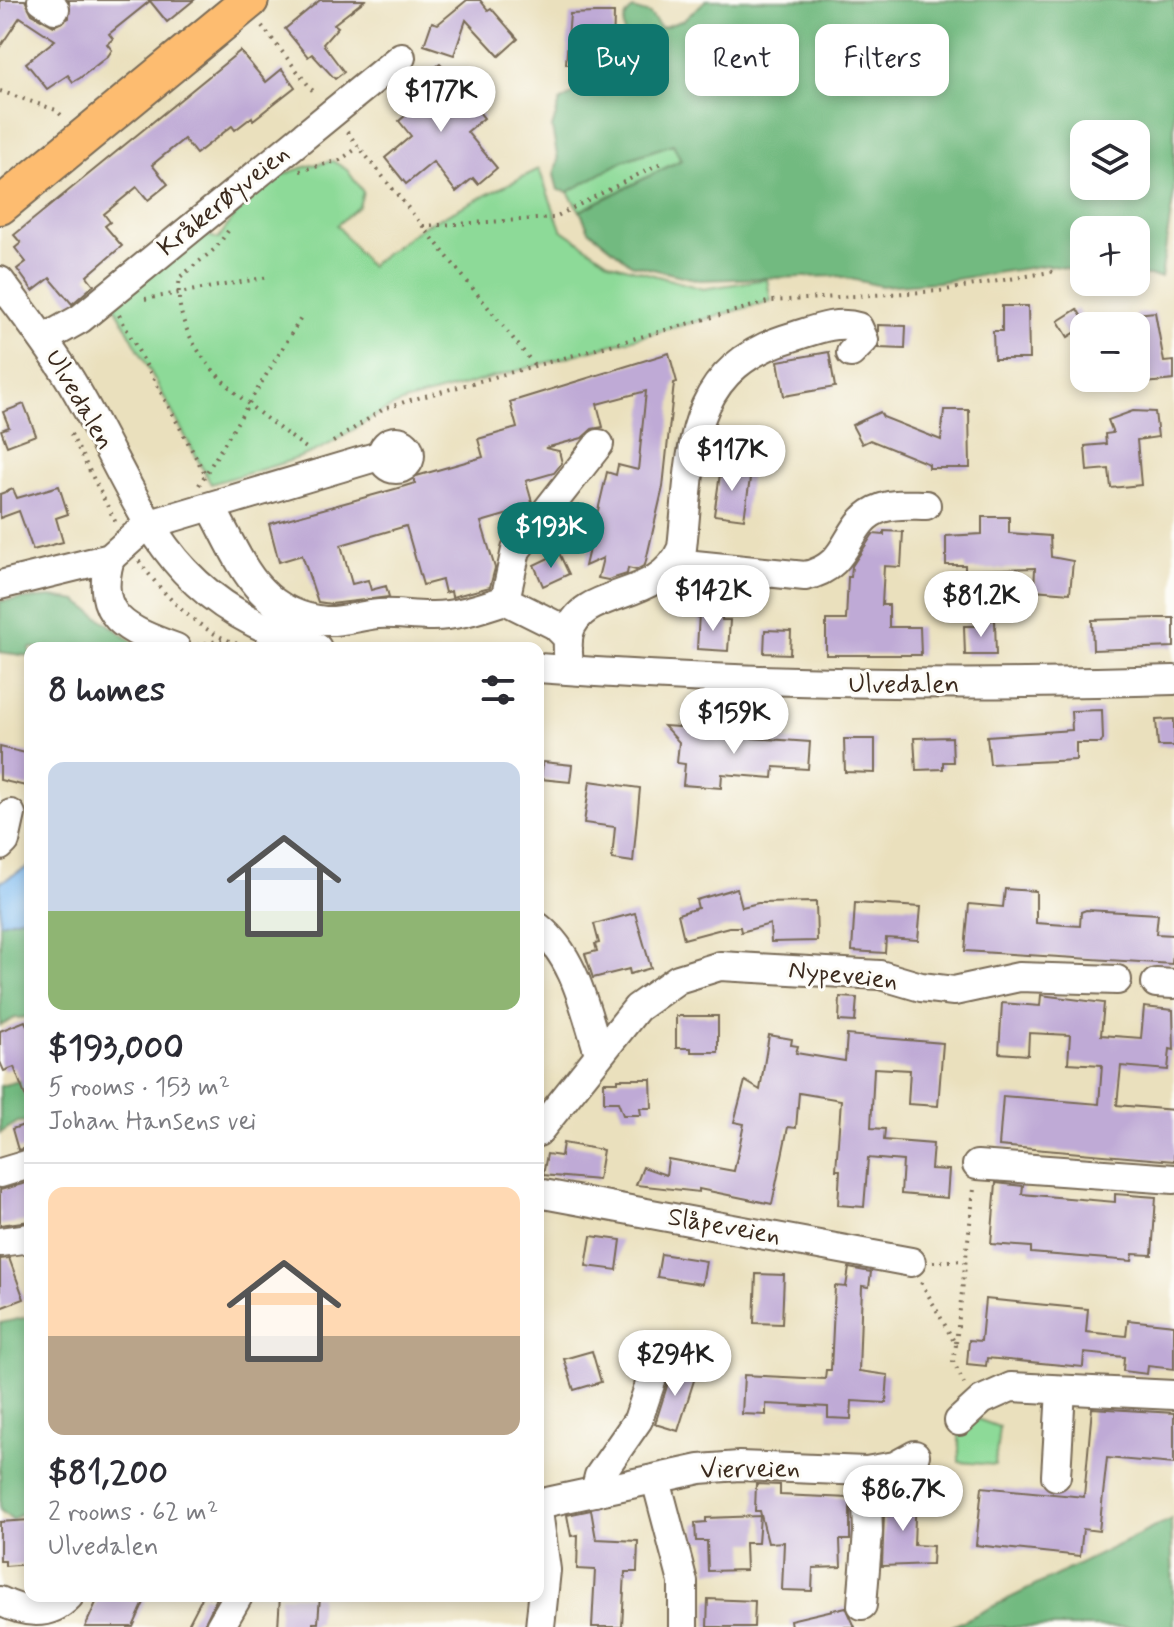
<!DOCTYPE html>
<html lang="en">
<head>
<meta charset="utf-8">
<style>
  :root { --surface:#fff; --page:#f7f7f7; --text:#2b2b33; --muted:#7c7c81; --line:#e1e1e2; --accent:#0f766e }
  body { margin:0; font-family:Mynerve,sans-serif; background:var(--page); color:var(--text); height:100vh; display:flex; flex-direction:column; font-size:30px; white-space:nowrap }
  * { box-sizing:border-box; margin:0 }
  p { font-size:26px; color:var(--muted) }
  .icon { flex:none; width:44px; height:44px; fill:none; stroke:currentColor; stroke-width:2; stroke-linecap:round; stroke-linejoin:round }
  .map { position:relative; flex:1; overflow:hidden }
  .drawer { position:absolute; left:24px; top:642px; width:520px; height:960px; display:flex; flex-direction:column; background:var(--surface); border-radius:16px; box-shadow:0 4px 12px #0003 }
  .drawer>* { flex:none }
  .guide { position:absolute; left:568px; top:24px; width:486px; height:72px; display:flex; gap:16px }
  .buttons { position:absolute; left:1070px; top:120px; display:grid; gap:16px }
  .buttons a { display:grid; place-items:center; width:80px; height:80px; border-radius:16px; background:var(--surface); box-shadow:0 4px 12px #0003; font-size:40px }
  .price { position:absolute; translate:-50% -68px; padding:0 18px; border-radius:28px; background:#fff; color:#222; font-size:26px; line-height:52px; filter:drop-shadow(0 2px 4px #0008) }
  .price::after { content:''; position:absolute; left:50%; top:48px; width:24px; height:18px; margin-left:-12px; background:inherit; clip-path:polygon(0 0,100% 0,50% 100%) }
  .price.active { background:var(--accent); color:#fff }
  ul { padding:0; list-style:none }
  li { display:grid; align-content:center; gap:16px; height:424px; padding:0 24px }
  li+li { border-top:2px solid var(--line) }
  li span { display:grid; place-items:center; height:248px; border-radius:16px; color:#555 }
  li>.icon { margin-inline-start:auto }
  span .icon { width:144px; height:144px; fill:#fffc; stroke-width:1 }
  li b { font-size:34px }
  h2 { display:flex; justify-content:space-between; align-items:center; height:96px; padding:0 24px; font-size:34px }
  .tag { padding:0 28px; border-radius:16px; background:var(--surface); box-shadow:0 4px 12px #0003; font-size:28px; line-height:72px }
  .tag.active { background:var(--accent); color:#fff }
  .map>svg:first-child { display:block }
  .green { fill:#8dda98; stroke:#64825b; stroke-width:2 }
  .forest { fill:#72ba80; stroke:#56724f; stroke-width:2; fill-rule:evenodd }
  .water { fill:#7fbbf1; stroke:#5d7288; stroke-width:2 }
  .building { fill:#bfaad6 }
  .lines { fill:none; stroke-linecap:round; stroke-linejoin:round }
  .minor-casing { stroke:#786a56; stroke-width:32 }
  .major-casing { stroke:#786a56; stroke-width:40 }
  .path { stroke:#786a56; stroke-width:4; stroke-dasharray:2 6; stroke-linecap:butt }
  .minor { stroke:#fff; stroke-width:28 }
  .major { stroke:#fdbc70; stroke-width:36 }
  .labels { text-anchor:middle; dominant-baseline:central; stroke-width:6; stroke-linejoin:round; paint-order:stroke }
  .street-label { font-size:26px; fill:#3b2a1e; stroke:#fdfcf7 }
</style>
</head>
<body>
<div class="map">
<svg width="1174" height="1627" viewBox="0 0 1174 1627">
  <rect width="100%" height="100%" fill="#fdfcf7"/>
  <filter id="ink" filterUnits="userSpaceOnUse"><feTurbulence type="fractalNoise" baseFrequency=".0125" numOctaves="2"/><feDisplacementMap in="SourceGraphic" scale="16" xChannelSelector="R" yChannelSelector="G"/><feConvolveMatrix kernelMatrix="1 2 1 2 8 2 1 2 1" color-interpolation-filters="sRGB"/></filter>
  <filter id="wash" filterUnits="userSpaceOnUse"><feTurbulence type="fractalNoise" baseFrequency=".006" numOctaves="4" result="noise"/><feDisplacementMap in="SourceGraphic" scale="32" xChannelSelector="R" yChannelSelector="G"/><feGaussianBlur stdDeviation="1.8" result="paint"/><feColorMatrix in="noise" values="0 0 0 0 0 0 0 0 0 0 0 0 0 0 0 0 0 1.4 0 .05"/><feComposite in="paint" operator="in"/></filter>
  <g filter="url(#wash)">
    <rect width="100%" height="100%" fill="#eae0bd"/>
    <g class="green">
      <path d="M673,143L681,160L580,211L568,192L625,160Z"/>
      <path d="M333,161L347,170L363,192L359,206L337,225L369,266L423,226L539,169L561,229L611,263L703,289L767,279L771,301L407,401C372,413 347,438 313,452C281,466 244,473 211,484L109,295L190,229L218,239C251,191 273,170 333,161Z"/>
      <path d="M977,1419L999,1427L995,1465L959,1462V1433Z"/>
    </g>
    <g class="forest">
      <path d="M706,0H1174V193L1161,277L1136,275V230H1084V271L1047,265L937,282L881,286L838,276L699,280L631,264L589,230L580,211L681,160L673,144L625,160L568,192L558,190L554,175L558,160L552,128L560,102C585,88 601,66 626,52C625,36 618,18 633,9L650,14L661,28L684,20ZM1136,134V186H1084V134Z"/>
      <path d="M52,597L77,601L141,648H30V656L0,652V601Z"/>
      <path d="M30,915V1017L15,1018L0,1026V923Z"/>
      <path d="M30,1078V1121L18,1122L0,1133V1086Z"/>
      <path d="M23,1318H30V1508L12,1520L0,1510V1323Z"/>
      <path d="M1171,1519L1174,1627H951Z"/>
    </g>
    <path class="water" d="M30,866V915L0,923V882Z"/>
    <g id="blocks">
      <g class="building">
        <path d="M0,0H25L32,14L54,26L69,18V0H194L167,22L150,1L109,34L113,39L107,44L112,50L108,56L80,78L73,82L68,75L47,89L26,63L55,40L20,17L0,47Z"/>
        <path d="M320,0H365L334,24L338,27L323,44L344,72L335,79L312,54L308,57L285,29Z"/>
        <path d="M467,0H480L488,10L491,8L518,39L499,56L466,20L454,55L424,45L432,22L438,24Z"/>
        <path d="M595,13H614L613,53L591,52L590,64H566L570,14Z"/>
        <path d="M240,51L266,82L282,69L295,87L253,120L252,117L235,130L232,126L196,154L184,139L152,165L168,184L148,200L137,187L104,214L110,222L105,226L122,246L87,276L94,285L72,304L50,278L33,291L17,269L26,262L15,248L21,243L14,235Z"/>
        <path d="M440,64L484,118L467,132L497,168L478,184L473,178L456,192L433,162L406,184L385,158L411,136L399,121L412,110L404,101L417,90L413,85Z"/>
        <path d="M1002,306H1028L1029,359H994L993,331H1002Z"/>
        <path d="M1077,309L1087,325L1068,337L1058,321Z"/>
        <path d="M1155,312L1164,362L1174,361V380L1136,384V314Z"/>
        <path d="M878,325L906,326L905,349L878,348Z"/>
        <path d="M829,352L835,387L784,396L778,361Z"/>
        <path d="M669,353L677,382L674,383L663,487L645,565L636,570L628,568L627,574L608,580L598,578L603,558L585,566L607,472L616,475L618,465L638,470L646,391L597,404L603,427L592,429L582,438L545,448L559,451L562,463L554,473L526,481L532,502L526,509L481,522L495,568L490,587L452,597L451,591L445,593L442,580L423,585L406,526L341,545L352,584L368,580L371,590L386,586L389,597L331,604L318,602L302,555L279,562L269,524L395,489L415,483L413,477L483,457L478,439L517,428L510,402Z"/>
        <path d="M24,404L36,435L7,446L1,430L9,427L3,412Z"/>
        <path d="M944,410H969L970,468H929V464L870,440L862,444L852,425L880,412L883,417L941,440Z"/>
        <path d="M1133,411L1155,412L1158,437L1137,440L1141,485L1111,488L1109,469L1087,471L1085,446L1106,444L1105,434L1113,433L1108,420Z"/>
        <path d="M721,467L751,472L744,519L714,515Z"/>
        <path d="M59,486L68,514L56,518L63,542L33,550L19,511L0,518V494L13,489L17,498Z"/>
        <path d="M982,517H1009V533L1050,536L1051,557L1073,561L1070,593L1034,590L1035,568L965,570V565H946V536L982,534Z"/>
        <path d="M884,531L903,532L901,567L884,566L882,605H889V627H920L921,655H826V620H846L848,577H851L852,566L873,534L884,535Z"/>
        <path d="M559,553L569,574L543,586L534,565Z"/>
        <path d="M699,613L722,615V620H730L728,651L697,649Z"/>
        <path d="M1158,618H1174V647L1093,650L1092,620Z"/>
        <path d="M978,620H995L996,655H965L964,626H978Z"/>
        <path d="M765,630L791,631L790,654L764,653Z"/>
        <path d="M1102,710L1103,739L1101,743H1076V760L990,764L987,736L1072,730L1071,711Z"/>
        <path d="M1174,719V746H1158L1156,720Z"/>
        <path d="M664,726L709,729V735L810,742L808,769L774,767L773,778L722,774L721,788L683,785L685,764L677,763L679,742Z"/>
        <path d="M952,737L953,762H943V769L916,770L914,738Z"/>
        <path d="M844,739H875V773L845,772Z"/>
        <path d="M0,747L30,754V787L0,780Z"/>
        <path d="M543,762L572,765L570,782L541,779Z"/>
        <path d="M590,781L640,788L633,862L612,859L615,827L584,823Z"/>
        <path d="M737,888L742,907L758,903L816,902L817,941L771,942L770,924L741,932L740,927H729L684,939L678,914L698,908L696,900Z"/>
        <path d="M1005,889L1036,891V923L1080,926L1081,912L1086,910L1158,914L1156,934L1174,935L1172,964L965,951L969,904L1003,907Z"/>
        <path d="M855,903L921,907L918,940L886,938L885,953L852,951Z"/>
        <path d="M635,913L651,968L630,974L629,969L593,978L585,954L597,951L595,944L599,943L594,924Z"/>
        <path d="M1041,995L1104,1003L1101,1035L1141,1038L1144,1007L1173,1010L1174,1050L1170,1049L1168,1070L1121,1066L1117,1105L1174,1110V1161L999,1146L1003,1096L1099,1104L1102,1065L1068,1063L1070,1035L1029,1033L1028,1055L999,1053L1002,1003L1040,1006Z"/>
        <path d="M840,997L857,998L855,1022L839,1021Z"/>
        <path d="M676,1016H718V1052H691V1048H676Z"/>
        <path d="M25,1021L30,1032L29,1106L14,1067L4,1071L0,1062V1031Z"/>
        <path d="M769,1035L792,1039L791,1045L798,1046L796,1053L845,1061L847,1035L943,1043L938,1106L908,1104L910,1070L874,1068L871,1128L885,1129L884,1140L933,1144L931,1169L949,1170L947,1198L901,1194L903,1161L868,1158L864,1207L838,1205L840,1170H836L841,1100L799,1093L796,1128L788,1127L772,1204L699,1189V1192L636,1185L643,1167L666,1175L668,1159L734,1171L744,1124L734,1122L745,1081L760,1090Z"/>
        <path d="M618,1079H651L652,1108H640L641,1115H623L618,1102H604V1082H618Z"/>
        <path d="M30,1123V1147L18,1150L12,1129Z"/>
        <path d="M563,1143L603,1150L598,1180L543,1175L547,1154L561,1156Z"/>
        <path d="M30,1182V1221L0,1225V1190Z"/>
        <path d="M996,1183L1023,1186L1022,1194L1115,1202V1194L1156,1197L1152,1255L1133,1254L1132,1261L1031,1253V1247L991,1244Z"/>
        <path d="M591,1236L621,1240L617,1270L586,1266Z"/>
        <path d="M661,1254L706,1261L702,1284L657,1277Z"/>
        <path d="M9,1258L24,1299L0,1308V1259Z"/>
        <path d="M849,1268L871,1272L869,1287L862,1286L859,1371L888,1375L886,1403L852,1401L851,1419L828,1418V1407L766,1404V1415L742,1414L744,1375L825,1379L826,1370H831L835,1286L846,1287Z"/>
        <path d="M756,1274L784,1275L782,1324L754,1323Z"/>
        <path d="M985,1299L1088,1309L1086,1332L1126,1336L1128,1320L1174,1325V1369L1148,1366L1147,1374L1123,1371L1124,1357L1084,1353L1083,1367L987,1358L986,1366L967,1364L969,1340L981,1341Z"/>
        <path d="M592,1351L601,1382L574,1390L564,1359Z"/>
        <path d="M666,1365L696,1374L678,1431L655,1424L667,1386Z"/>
        <path d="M1092,1408L1174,1413V1464L1107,1458L1099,1531L1083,1529L1080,1556L976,1545L982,1487L1084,1497Z"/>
        <path d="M756,1484L780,1485V1495L850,1498V1540H840L841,1567L813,1568L812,1591L782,1590L784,1542L768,1543L760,1511H755Z"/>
        <path d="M891,1490L916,1492L914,1545L933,1546L932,1564L882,1566L884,1516H890Z"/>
        <path d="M591,1510L596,1539L638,1541L637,1572H625L622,1627H592L595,1570L577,1569L578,1535L571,1536L567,1515Z"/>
        <path d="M760,1516L758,1543H745L746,1570L708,1571L707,1541H696L695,1523L706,1522V1518Z"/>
        <path d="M30,1520V1564L5,1566V1561H0V1522Z"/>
        <path d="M99,1596H147L133,1627H85Z"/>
        <path d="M203,1596L217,1598L203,1627H187Z"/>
        <path d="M280,1596H320L318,1623H313V1627H278Z"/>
        <path d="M708,1599L755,1601L754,1627H707Z"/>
        <path d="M846,1607L855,1627H791L790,1620Z"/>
      </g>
    </g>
  </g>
  <g filter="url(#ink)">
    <use href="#blocks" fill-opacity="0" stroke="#786a56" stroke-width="2"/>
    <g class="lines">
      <g class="minor-casing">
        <g id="minor">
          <path d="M42,0L55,9"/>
          <path d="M0,281C24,314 50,346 71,381C148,510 156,597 317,648"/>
          <path d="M44,339L80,319L401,57"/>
          <circle cx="396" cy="455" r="14"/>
          <path d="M211,507C240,559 256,614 325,621C344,622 361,615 379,614C395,613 412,616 428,616C454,617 481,608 505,600L516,550L599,444"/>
          <path d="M110,558C93,617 127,630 176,648"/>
          <path d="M675,563L805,576C854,566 843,521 882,508C896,503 912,505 926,505"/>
          <path d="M0,585L110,558L147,525L382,455"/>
          <path d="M505,600L555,625L568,638"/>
          <path d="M538,668C753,684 958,687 1174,680"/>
          <path d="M569,670C569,659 566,644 569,633C582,585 658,605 682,548C692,456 684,368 792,337C812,331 836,320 858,327L864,340L851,353"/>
          <path d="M0,846L5,841L11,814"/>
          <path d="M538,927C575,956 585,1010 599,1053"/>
          <path d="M1156,983L1174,984"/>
          <path d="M538,1132L637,1008L678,979L720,966L880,975L921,987L954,991L1019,977L1117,980"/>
          <path d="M977,1165L1174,1179"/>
          <path d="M0,1173L30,1164"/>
          <path d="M538,1193L911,1262"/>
          <path d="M0,1242L30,1238"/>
          <path d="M959,1421L982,1400L1011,1387L1174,1395"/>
          <path d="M1056,1476L1061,1390"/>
          <path d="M656,1480L683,1582V1627"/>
          <path d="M595,1492L599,1476L638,1420L651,1381"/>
          <path d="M538,1504L700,1469L739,1466L866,1471L895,1466L915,1455"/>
          <path d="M538,1511L546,1570L540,1627"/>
          <path d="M0,1601C24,1613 49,1617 69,1596"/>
          <path d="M862,1605L868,1532L866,1471"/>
          <path d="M220,1627L238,1596"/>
        </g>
      </g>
      <g class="major-casing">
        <path id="major" d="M0,206L250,0"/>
      </g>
      <g class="path">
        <path d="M262,26L316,95"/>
        <path d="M0,91L56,110L61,115"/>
        <path d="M347,132L536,367"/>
        <path d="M300,171L340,160L359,147"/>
        <path d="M423,226L553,218L663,162"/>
        <path d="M228,231L216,248L180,277C167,354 258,412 310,451"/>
        <path d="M145,299L269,277"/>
        <path d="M119,315L205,474"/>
        <path d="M71,434L116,523"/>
        <path d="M333,442L382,410L407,401L771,301L940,291L1056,271"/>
        <path d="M199,485L301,318"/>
        <path d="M139,561C165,597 201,635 245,646"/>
        <path d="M197,645L222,640"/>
        <path d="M933,1262L965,1260"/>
        <path d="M921,1282L956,1345L953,1361L965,1386"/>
        <path d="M956,1343L974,1189"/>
      </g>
      <use href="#minor" class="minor"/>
      <use href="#major" class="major"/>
    </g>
  </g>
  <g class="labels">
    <g class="street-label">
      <text transform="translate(224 201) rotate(-39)">Kråkerøyveien</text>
      <text transform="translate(79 400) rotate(60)">Ulvedalen</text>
      <text x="904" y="685">Ulvedalen</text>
      <text transform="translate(843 976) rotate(6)">Nypeveien</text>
      <text transform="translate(724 1227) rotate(10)">Slåpeveien</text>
      <text transform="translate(750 1470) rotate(-1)">Vierveien</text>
    </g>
  </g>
</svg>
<div class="buttons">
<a><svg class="icon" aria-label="layers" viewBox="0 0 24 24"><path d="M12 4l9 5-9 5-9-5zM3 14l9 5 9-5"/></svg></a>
<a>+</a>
<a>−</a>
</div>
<b class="price" style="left:441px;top:134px">$177K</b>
<b class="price" style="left:732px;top:493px">$117K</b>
<b class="price active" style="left:551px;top:570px">$193K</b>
<b class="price" style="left:713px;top:633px">$142K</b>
<b class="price" style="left:981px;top:639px">$81.2K</b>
<b class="price" style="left:734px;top:756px">$159K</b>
<b class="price" style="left:675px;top:1398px">$294K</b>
<b class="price" style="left:903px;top:1533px">$86.7K</b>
<div class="guide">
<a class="tag active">Buy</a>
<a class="tag">Rent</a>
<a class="tag">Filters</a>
</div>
<section class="drawer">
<h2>8 homes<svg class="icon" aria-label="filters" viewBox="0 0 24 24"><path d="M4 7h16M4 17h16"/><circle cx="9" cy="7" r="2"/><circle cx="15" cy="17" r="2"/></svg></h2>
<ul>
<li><span style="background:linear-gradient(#c9d6e8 60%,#8fb573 0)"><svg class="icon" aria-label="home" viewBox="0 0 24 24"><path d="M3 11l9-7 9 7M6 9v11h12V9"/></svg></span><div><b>$193,000</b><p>5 rooms · 153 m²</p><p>Johan Hansens vei</p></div></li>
<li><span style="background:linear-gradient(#ffd9b3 60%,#b9a48a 0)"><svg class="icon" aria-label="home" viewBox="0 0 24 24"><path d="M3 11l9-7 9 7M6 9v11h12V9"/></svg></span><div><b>$81,200</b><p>2 rooms · 62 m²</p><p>Ulvedalen</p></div></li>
</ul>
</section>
</div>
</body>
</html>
